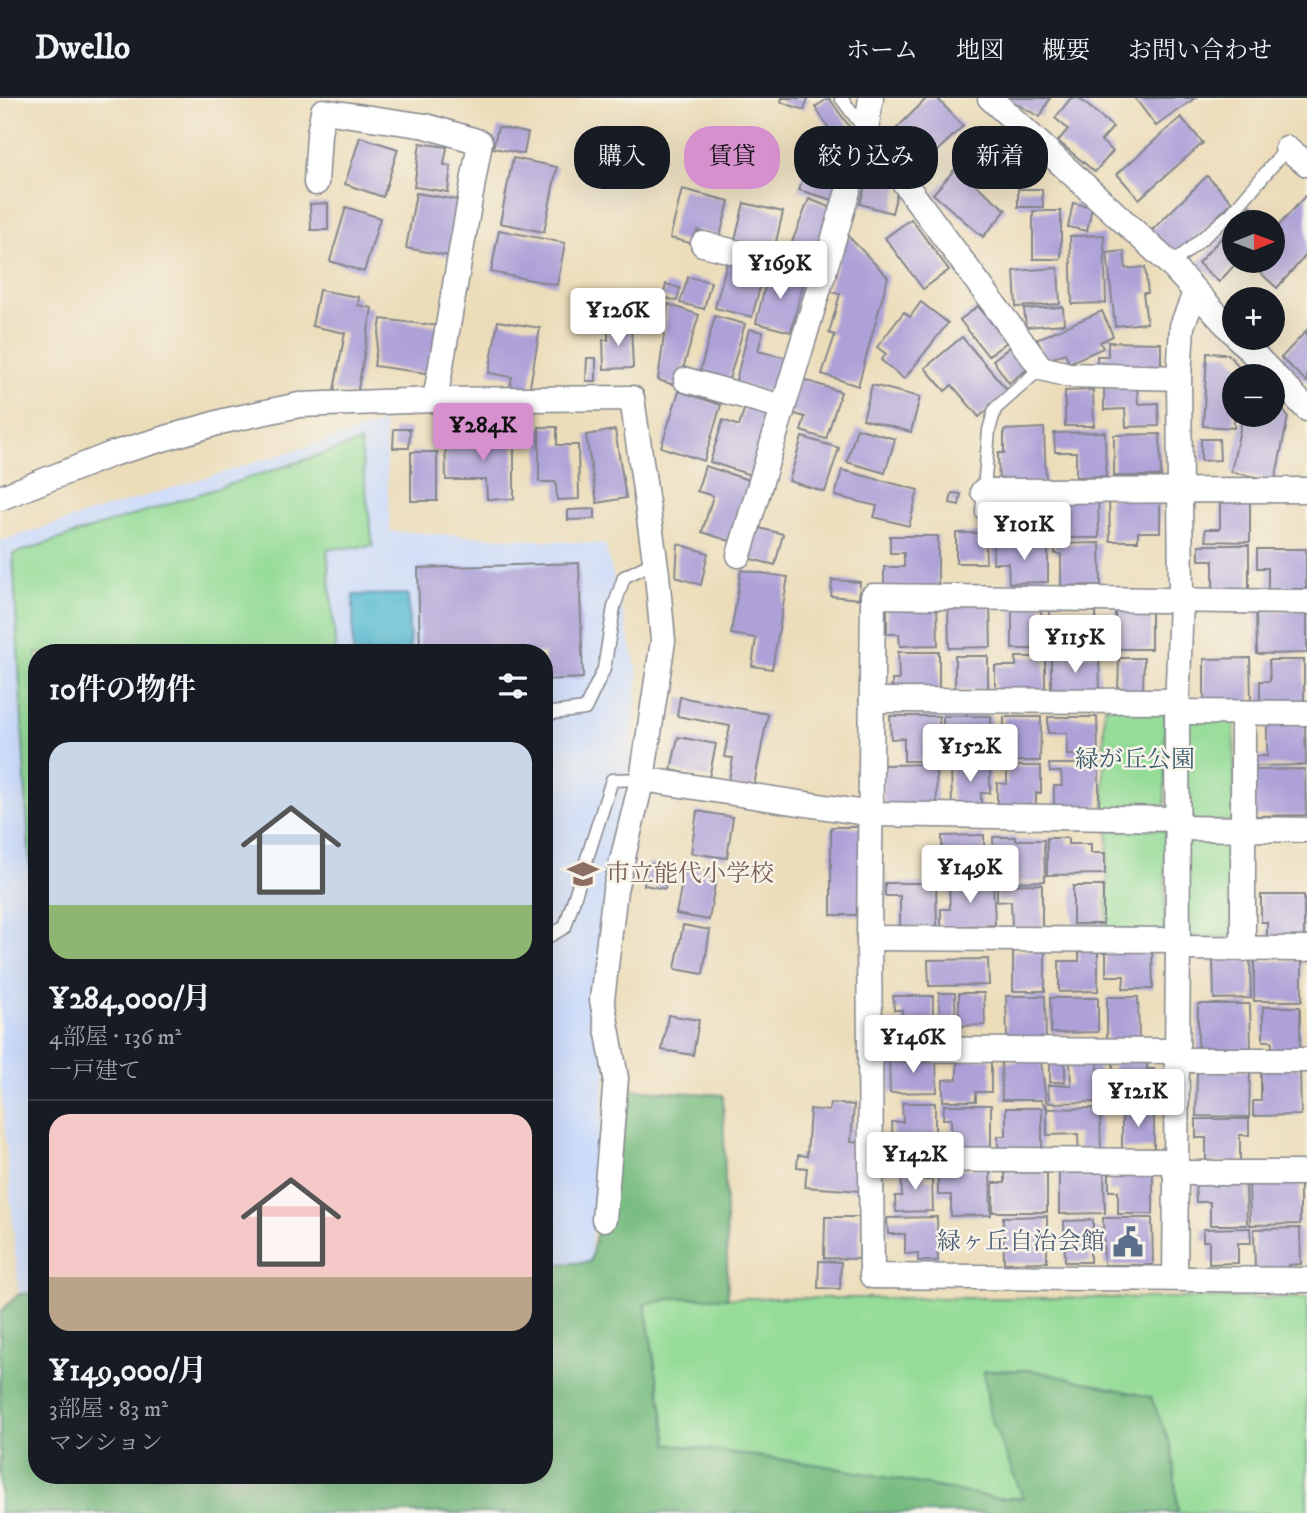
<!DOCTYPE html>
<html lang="ja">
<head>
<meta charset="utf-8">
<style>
  :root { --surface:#171b24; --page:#20242c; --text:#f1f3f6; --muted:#9ea1a6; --line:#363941; --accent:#d690ce }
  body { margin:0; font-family:"IM FELL DW Pica","Noto Serif JP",serif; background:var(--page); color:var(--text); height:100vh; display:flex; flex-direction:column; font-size:26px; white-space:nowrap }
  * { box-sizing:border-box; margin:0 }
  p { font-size:23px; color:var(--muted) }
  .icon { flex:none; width:38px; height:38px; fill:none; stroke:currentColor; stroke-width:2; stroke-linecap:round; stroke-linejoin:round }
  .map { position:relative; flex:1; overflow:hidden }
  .drawer { position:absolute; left:28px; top:546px; width:525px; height:840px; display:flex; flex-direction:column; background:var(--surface); border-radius:28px; box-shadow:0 7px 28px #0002 }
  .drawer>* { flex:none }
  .hud { position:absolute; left:574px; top:28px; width:626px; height:63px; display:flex; gap:14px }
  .needle { width:46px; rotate:89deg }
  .controls { position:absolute; left:1222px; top:112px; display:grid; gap:14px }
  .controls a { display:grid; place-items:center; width:63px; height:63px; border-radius:50%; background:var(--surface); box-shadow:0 7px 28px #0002; font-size:35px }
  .price { position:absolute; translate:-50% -60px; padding:0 16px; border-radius:7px; background:#fff; color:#222; font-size:23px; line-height:46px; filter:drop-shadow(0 2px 4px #0008) }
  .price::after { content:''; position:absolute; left:50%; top:42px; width:21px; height:16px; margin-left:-10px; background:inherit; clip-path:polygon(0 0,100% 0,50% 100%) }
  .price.current { background:var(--accent); color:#111 }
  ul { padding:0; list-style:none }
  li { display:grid; align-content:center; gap:14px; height:371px; padding:0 21px }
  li+li { border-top:2px solid var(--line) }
  li span { display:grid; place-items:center; height:217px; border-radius:21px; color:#555 }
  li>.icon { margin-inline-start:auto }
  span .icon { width:126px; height:126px; fill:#fffc; stroke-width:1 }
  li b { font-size:30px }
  h2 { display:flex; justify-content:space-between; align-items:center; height:84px; padding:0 21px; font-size:30px }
  .tag { padding:0 24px; border-radius:28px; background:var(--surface); box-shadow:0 7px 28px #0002; font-size:24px; line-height:63px }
  .tag.current { background:var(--accent); color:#111 }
  header { display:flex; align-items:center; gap:42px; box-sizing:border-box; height:98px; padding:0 35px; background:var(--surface); border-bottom:2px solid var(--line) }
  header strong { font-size:33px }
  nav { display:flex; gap:38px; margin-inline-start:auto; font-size:24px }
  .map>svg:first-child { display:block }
  .built { fill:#ccdbfa }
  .green { fill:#94dc97; stroke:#58867a; stroke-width:2 }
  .forest { fill:#77bc80; stroke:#49766f; stroke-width:2 }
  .water { fill:#56bbd4; stroke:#387599; stroke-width:2 }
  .building { fill:#ada1d8 }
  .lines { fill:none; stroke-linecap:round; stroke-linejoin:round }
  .service-casing { stroke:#84868c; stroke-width:15 }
  .minor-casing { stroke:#84868c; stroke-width:27 }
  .service { stroke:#fff; stroke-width:12 }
  .minor { stroke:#fff; stroke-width:24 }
  .labels { text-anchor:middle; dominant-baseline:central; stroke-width:5; stroke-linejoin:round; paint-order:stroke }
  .park-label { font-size:24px; fill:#395a6c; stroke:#f7f3e8 }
  .education-label { font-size:24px; fill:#785e54; stroke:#f7f3e8; text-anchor:start }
  .service-label { font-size:24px; fill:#4e5e75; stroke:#f7f3e8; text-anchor:end }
</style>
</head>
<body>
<header>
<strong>Dwello</strong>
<nav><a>ホーム</a><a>地図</a><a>概要</a><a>お問い合わせ</a></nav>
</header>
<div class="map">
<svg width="1307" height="1415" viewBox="0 0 1307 1415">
  <rect width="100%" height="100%" fill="#f7f3e8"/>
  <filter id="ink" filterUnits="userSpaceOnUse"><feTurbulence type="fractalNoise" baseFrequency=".0143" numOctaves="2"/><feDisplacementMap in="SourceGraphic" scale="14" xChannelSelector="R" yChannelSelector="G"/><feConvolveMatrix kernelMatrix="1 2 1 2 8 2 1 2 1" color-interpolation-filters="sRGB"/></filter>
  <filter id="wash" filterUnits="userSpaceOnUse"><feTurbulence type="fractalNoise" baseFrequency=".00686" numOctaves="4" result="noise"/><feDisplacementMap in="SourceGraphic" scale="28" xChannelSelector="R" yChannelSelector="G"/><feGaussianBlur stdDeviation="1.57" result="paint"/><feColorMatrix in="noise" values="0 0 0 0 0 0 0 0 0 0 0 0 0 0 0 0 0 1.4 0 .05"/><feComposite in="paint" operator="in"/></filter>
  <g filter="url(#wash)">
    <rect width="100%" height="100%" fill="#ecddba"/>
    <path class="built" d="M384,325L390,433L605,446L638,575L590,1165L544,1167V555H37V1195L19,1196L0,977V443Z"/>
    <g class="green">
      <path d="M360,344L373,448L327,451L336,555H37V900L13,456Z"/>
      <rect x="1104" y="609" width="61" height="106"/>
      <path d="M1234,619L1235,723H1186L1185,620Z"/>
      <path d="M1165,731V833L1106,834L1108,732Z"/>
      <path d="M1185,741H1233L1232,839L1184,838Z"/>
      <path d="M676,1200H1307V1415H1178L1172,1351L1031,1272L984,1273L990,1318L1024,1400H995L820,1367L668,1346L645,1206Z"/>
    </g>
    <path class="forest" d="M629,991L723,997L728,1200H676L645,1206L668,1346L820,1367L995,1400H1023L990,1318L984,1273L1031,1272L1151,1299L1172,1351L1178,1415H0V1214L19,1196L37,1195V1377H544V1167L590,1164Z"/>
    <path class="water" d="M408,496L410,555H353V497Z"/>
    <g id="blocks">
      <g class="building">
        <path d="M782,0H808L804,12L781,4Z"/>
        <path d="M829,0L851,31L836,41L815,9Z"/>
        <path d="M927,0H937L963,28L927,63L896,31Z"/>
        <path d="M1006,0H1050L1040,19Z"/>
        <path d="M1071,0H1079L1113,29L1101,43L1113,53L1095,74L1058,43L1068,31L1055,20Z"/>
        <path d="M1135,0H1195L1156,28Z"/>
        <path d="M1181,19L1203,45L1139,101L1117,76Z"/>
        <path d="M498,29L528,35L524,56L493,50Z"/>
        <path d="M360,39L398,51L383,99L345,86Z"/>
        <path d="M815,40L852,52L836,103L799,92Z"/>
        <path d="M420,45L447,49L444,67L451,68L448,94L414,89Z"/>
        <path d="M908,55L925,74L914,84L897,66Z"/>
        <path d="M513,60L557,69L544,134L500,125Z"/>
        <path d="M956,70L1006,112L983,139L933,96Z"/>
        <path d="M869,75L900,83L892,115L860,106Z"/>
        <path d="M1207,78L1232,104L1178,157L1152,132Z"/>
        <path d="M682,91L729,103L720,138L697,132L694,146L670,140Z"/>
        <path d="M1018,91H1042L1043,109H1018Z"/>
        <path d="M416,95L458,102L449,158L406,150Z"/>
        <path d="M1307,96V156L1277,190L1253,168L1258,163H1272V135Z"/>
        <path d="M809,101L834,111L814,159L790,149Z"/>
        <path d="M328,105V132H311L310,106Z"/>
        <path d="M744,105L783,114L774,152L735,142Z"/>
        <path d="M1073,105L1092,109L1087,133L1068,129Z"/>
        <path d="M1250,108L1268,124H1235Z"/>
        <path d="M346,109L380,120L364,174L330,163Z"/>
        <rect x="1033" y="113" width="28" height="48"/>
        <path d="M911,121L949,172L923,191L885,140Z"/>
        <path d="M1234,126V163H1238L1219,184L1198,165Z"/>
        <path d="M499,132L565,145L557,187L491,174Z"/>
        <path d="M847,137L888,179L858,288L822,276L835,237L829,235L840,196L828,193Z"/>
        <path d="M1104,137L1106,205L1072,206L1070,138Z"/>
        <path d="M1124,153L1126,171L1145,169L1148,195H1143L1147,225L1115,228L1107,155Z"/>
        <path d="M728,160L765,170L752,219L715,210Z"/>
        <path d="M1058,170L1060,206L1016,209L1014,173Z"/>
        <path d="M769,172L804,181L791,234L756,225Z"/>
        <path d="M688,179L711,184L704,211L680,205Z"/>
        <path d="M666,186L680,190L677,203L663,199Z"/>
        <path d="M319,192L359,199L358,207L372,210L357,297L334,292L345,235L312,228Z"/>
        <path d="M921,204L948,225L904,281L881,262L886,256L877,249L904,214L910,219Z"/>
        <path d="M668,206L699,217L678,288L658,282Z"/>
        <path d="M978,208L1007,244L988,258L960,222Z"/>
        <path d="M1063,209L1064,226L1026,229L1024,211Z"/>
        <path d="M1102,213L1113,238L1100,244L1103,250L1069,265L1065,255L1046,263L1037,241Z"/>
        <path d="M715,218L745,226L728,285L699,277Z"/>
        <path d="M381,221L439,228L433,276L374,268Z"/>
        <path d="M498,223L540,230L529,294L510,291L512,279L489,275Z"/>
        <path d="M631,227L633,270L604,271L603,242H608V228Z"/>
        <path d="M749,231L763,234L758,253L787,260L778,296L735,286Z"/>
        <path d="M1307,232V284L1281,260Z"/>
        <path d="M962,239L1009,294L979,319L952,287L945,293L925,270Z"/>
        <path d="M1108,244L1161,245V270L1097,269V258H1108Z"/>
        <path d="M1014,246L1030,269L1009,285L993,262Z"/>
        <path d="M1207,255L1228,256L1238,267L1237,278H1234V330L1203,328Z"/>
        <path d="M587,260H596V283H586Z"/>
        <path d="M799,280L841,294L826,341L801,333L805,319L788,314Z"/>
        <path d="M872,287L920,299L911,334L863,321Z"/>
        <path d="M1137,288L1138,306L1158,305L1159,328L1126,329L1125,311L1104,312V289Z"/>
        <path d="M1093,292L1094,328H1065V293Z"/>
        <path d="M679,293L721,307L704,363L661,349Z"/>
        <path d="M746,305L777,314L757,379L710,364L723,322L739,328Z"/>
        <path d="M1272,307L1281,309L1288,319L1275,383L1231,374L1243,317H1272Z"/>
        <path d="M445,329H459V349H485V335H514V401H487L486,382H446Z"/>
        <path d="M539,329H557V347H578L579,401L557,402L556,384H539Z"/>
        <path d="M857,330L895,341L885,375L847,364Z"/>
        <path d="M1044,330L1046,384L999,386L998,355H1004V332Z"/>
        <path d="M394,331H410L409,350H393Z"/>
        <path d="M615,332L626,400L597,405L586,337Z"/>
        <path d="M1105,334L1106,378L1076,379V354H1055L1054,335Z"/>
        <path d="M1160,336L1161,378H1114V337Z"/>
        <path d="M802,339L839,350L825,394L789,383Z"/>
        <path d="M1201,341H1219L1220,362L1201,363Z"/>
        <rect x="411" y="354" width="26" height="49"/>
        <path d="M705,368L752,383L733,444L702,434L713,398L697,393Z"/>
        <path d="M842,372L918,392L909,428L874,419L877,408L835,398Z"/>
        <path d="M952,395L961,396L959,407L950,405Z"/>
        <path d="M1098,397L1099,440H1065L1064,421H1056V398Z"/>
        <path d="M1109,400H1160V434H1138V443H1110Z"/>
        <path d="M1220,400H1250V444L1206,443L1205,431H1220Z"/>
        <rect x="1010" y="402" width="34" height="35"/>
        <path d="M595,411V421L568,422V412Z"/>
        <rect x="994" y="428" width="10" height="15"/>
        <path d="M755,429L783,436L775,467L747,460Z"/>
        <path d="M956,435H985L986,465H956Z"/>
        <path d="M890,438H938V490H884V469H904V455H890Z"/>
        <path d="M1100,445L1101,487L1061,488V456H1055V446Z"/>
        <path d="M678,446L708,455L701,487L676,479Z"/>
        <path d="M993,446H1048V484L1009,485L1008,465H993Z"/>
        <path d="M1199,447H1249V491L1213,492V462H1199Z"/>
        <path d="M1257,451H1306V491H1268V470H1257Z"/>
        <path d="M579,465L583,580L544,582V555H420L418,470Z"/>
        <path d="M741,472L788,479L772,571L752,568L756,540L731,536Z"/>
        <path d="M832,482L860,484L859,501L831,498Z"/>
        <path d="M990,506L991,549L949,550L948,507Z"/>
        <path d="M1012,507H1041L1042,551H1012Z"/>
        <path d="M937,508L938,547L900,548L899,536H887V510Z"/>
        <rect x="1115" y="510" width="36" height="41"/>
        <path d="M1050,512H1096L1097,549L1050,550Z"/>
        <path d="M1307,512V555L1257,556L1256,513Z"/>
        <path d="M898,554H939V596H892V582H899Z"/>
        <path d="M1051,557H1099L1100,596H1051Z"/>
        <path d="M955,558H988V591L955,592Z"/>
        <path d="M1016,559H1045V596H995V568H1016Z"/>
        <path d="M1119,560H1144L1143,594H1118Z"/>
        <path d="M1250,560L1251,604L1204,606V561Z"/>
        <path d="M1269,562H1304V606H1260V583H1270Z"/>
        <path d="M680,599L768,616L753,692L728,687L733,660L724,659L730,628L677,618Z"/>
        <path d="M890,618H939L940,663H904V640L891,641Z"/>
        <path d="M943,618H991L992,654H943Z"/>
        <path d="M1004,619H1041L1040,663H997V643H1004Z"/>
        <path d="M1048,619H1097L1098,657H1067V635H1048Z"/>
        <path d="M1267,626H1305L1306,667L1255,668V658H1267Z"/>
        <path d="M678,639L716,646L709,680L671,672Z"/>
        <path d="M990,665V695H981V709L952,710L951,666Z"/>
        <path d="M936,666L937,709H883V667Z"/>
        <path d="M1049,666H1099V708L1054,709V688H1062L1061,674H1050Z"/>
        <path d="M1007,668H1041V695H1036V711L997,712V685L1007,686Z"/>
        <path d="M1305,671L1306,717L1254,718V672Z"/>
        <path d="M697,713L733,719L727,760L691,755Z"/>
        <rect x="831" y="729" width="33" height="88"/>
        <path d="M984,737V779L954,780L953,761H942V738Z"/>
        <path d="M993,739H1016V742H1044L1045,783L1008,784V760L994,761Z"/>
        <path d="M1047,740H1068V746H1091V755H1105V776L1047,777Z"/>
        <path d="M648,765L669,768L665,791L644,787Z"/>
        <path d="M685,769L717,774L709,822L676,816Z"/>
        <path d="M993,783L995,827L941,829V811H950L949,784Z"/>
        <path d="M885,785H936L937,830H900V798H885Z"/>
        <path d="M1042,786V829L1012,830L1011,803L997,804V787Z"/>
        <rect x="1073" y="788" width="30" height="38"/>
        <path d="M1261,797H1304V846L1267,845V824H1261Z"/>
        <path d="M683,827L710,832L703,876L675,871Z"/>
        <path d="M1079,851H1098V893L1059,894V863H1079Z"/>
        <path d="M1106,851H1152L1153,891H1123L1124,878H1106Z"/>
        <rect x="1013" y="853" width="32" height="40"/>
        <path d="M1250,859L1251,900L1214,901L1213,860Z"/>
        <path d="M988,861L989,887L929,888L928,862Z"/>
        <rect x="1254" y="863" width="48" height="40"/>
        <path d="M939,895H955L956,941H940Z"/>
        <path d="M959,895H984L985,927L959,928Z"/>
        <path d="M893,898H933V934H902V912H894Z"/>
        <path d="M1006,898H1045L1046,941L1007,942Z"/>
        <path d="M1107,899H1138L1139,942H1107Z"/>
        <path d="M1050,900H1098V934L1051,935Z"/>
        <path d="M1198,906H1250L1251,952L1198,953Z"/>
        <path d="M1263,909H1300V951H1272V943H1263Z"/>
        <path d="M668,917L699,922L693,957L662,952Z"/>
        <path d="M936,960L937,994L890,995L889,961Z"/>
        <path d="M1070,960H1098L1099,1004L1049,1005L1048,987H1071Z"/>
        <path d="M1147,960V971H1154V1004L1114,1005L1113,961Z"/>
        <path d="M957,961H991V994H976V1003H943V982L957,981Z"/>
        <rect x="1050" y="962" width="15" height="22"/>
        <path d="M1041,963L1047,1011L1041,1002H1002L1001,964Z"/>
        <path d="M1300,970L1301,1017L1253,1018V1003H1261V971Z"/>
        <path d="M1250,972L1249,1019L1196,1018L1197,974Z"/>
        <path d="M830,1005L854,1007L851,1044L865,1045L861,1093L805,1089L807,1070L797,1069L798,1057L807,1058L810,1011L829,1013Z"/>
        <path d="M902,1005H935V1051L893,1052L892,1024H903Z"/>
        <path d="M944,1007H991V1052H956V1033H951V1021H943Z"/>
        <path d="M1006,1010H1042V1053H998V1038H1006Z"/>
        <path d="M1100,1010L1101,1056L1079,1057L1078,1036L1047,1037V1011Z"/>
        <path d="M1122,1010L1154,1011V1051H1122Z"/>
        <path d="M1196,1021H1249V1037H1240V1064H1206V1040H1196Z"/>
        <path d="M925,1070V1082H932L933,1113L896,1114L895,1098H902L901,1071Z"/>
        <path d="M990,1070L991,1117L951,1118V1097H938V1071Z"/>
        <path d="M1153,1072V1116H1118V1093H1109V1073Z"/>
        <path d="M1005,1074L1047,1075V1114H993V1085H1005Z"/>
        <path d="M1059,1074H1104L1105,1115L1059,1116Z"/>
        <path d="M1300,1081V1126L1250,1127L1249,1082Z"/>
        <path d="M1195,1082H1246L1247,1127H1210V1104H1196Z"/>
        <path d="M1047,1118V1164L1004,1165L1003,1119Z"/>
        <path d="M825,1119H860L859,1161L824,1160Z"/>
        <path d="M937,1119L938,1163H918V1155L905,1156V1136H888L887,1120Z"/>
        <path d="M1103,1120H1152L1153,1167H1104Z"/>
        <path d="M1093,1122V1130H1100V1151H1090V1164H1065L1064,1123Z"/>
        <path d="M1250,1130L1251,1145H1238V1165L1209,1166V1143H1203V1131Z"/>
        <path d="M1300,1130L1301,1166L1288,1167V1172L1255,1173L1254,1131Z"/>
        <path d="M819,1163L841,1164L840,1191L818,1190Z"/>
      </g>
    </g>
  </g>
  <g filter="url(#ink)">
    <use href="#blocks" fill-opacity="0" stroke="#84868c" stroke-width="2"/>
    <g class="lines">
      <g class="service-casing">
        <g id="service">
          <path d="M841,0L866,33"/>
          <path d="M1171,167L1232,115L1287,50"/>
          <path d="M982,415L989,332L995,311L1041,270"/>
          <path d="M544,616L585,611L604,571L614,509L624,479L654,464"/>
          <path d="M544,841L565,829L612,682L642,681"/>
        </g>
      </g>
      <g class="minor-casing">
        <g id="minor">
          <path d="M990,0L1171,167L1234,235"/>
          <path d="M866,33L1041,270L1069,277L1179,280"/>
          <path d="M1287,50L1307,66"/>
          <path d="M316,85L319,36L323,13L426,28L480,44L435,302"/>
          <path d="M703,146L824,176"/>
          <path d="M1238,240L1307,311"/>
          <path d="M686,282L783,309"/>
          <path d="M983,393L1307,392"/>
          <path d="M0,400L112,356L224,323L299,307L435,302L632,300L657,476L663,543L642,681L615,792L602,902L616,980L604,1121"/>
          <path d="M739,457L866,33L871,0"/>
          <path d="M1307,504L873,498L869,840L872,1178L1307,1182"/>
          <path d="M872,602L1177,603"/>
          <path d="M1177,614L1307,615"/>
          <path d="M1243,615V851"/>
          <path d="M642,681L872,716L1178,721"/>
          <path d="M1178,730L1307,732"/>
          <path d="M869,840L1178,842"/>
          <path d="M1178,850L1307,851"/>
          <path d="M870,951L1176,953"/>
          <path d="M1176,962H1307"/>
          <path d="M871,1061L1175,1063"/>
          <path d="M1175,1075H1307"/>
          <path d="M1175,1179L1178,850L1177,614L1181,502L1179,280L1182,228L1195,195"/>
        </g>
      </g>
      <use href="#service" class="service"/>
      <use href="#minor" class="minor"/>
    </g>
  </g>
  <defs>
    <g id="school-bare" transform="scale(2.415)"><path d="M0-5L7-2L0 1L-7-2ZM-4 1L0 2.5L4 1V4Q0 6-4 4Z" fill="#8d6e63" stroke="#f7f3e8" stroke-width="2.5" paint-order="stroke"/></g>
    <g id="civic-bare" transform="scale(2.415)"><path d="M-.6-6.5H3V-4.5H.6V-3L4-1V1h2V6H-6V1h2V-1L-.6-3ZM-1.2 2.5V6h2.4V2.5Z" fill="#5c6f8a" stroke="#f7f3e8" stroke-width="2.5" paint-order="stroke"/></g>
  </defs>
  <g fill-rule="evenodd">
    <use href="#school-bare" x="583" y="776"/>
    <use href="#civic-bare" x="1128" y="1144"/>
  </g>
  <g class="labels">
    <g class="park-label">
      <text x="1135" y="662">緑が丘公園</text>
    </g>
    <g class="education-label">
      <text x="606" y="776">市立能代小学校</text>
    </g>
    <g class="service-label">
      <text x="1105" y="1144">緑ヶ丘自治会館</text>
    </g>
  </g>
</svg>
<div class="controls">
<a><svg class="needle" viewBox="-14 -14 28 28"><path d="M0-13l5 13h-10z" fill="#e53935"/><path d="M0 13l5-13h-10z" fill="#9ea1a6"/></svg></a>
<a>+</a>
<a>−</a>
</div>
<b class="price" style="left:780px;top:203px">¥169K</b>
<b class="price" style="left:618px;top:250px">¥126K</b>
<b class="price current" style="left:483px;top:365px">¥284K</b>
<b class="price" style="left:1024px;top:464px">¥101K</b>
<b class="price" style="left:1075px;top:577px">¥115K</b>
<b class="price" style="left:970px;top:686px">¥152K</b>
<b class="price" style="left:970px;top:807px">¥149K</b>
<b class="price" style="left:913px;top:977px">¥146K</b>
<b class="price" style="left:1138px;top:1031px">¥121K</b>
<b class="price" style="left:915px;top:1094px">¥142K</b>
<div class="hud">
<a class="tag">購入</a>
<a class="tag current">賃貸</a>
<a class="tag">絞り込み</a>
<a class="tag">新着</a>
</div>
<section class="drawer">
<h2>10件の物件<svg class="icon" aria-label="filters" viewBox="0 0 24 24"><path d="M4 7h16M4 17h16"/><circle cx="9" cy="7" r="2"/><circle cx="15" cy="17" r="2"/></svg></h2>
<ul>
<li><span style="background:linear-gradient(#c9d6e8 75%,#8fb573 0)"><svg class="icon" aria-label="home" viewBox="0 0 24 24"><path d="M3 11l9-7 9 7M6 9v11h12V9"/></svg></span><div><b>¥284,000/月</b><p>4部屋 · 136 m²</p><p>一戸建て</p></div></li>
<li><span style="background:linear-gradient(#f6c9c9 75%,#b9a48a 0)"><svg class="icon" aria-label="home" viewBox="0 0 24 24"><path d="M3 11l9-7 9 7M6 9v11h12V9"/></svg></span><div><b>¥149,000/月</b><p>3部屋 · 83 m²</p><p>マンション</p></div></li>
</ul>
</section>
</div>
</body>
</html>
